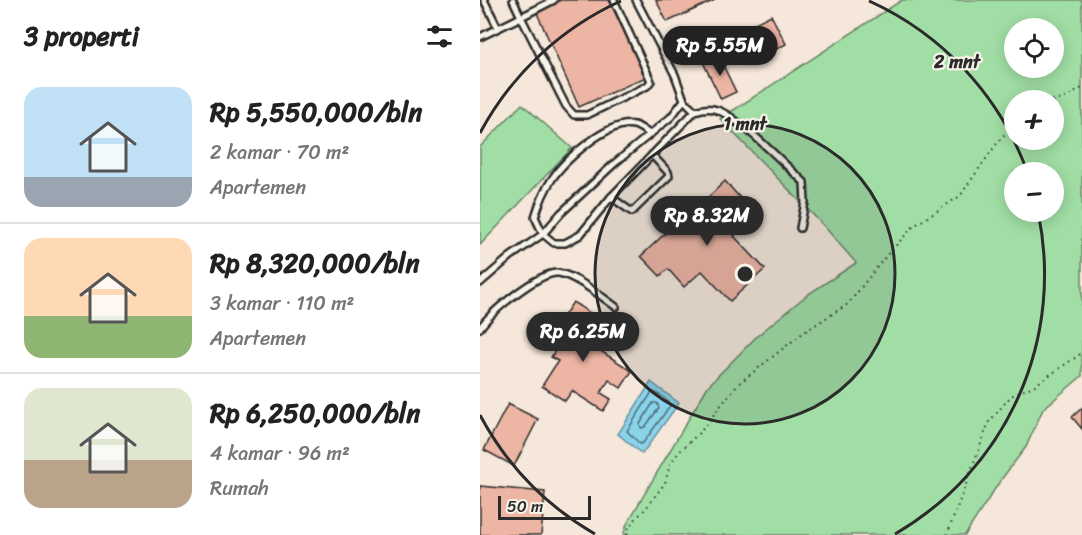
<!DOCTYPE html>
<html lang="id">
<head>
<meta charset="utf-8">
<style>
  :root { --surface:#fff; --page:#f6f6f6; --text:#222; --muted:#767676; --line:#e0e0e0; --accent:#2b2b2b }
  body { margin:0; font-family:Sriracha,sans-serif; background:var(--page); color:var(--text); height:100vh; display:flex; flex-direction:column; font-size:22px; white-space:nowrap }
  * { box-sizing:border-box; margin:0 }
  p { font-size:20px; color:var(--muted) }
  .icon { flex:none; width:33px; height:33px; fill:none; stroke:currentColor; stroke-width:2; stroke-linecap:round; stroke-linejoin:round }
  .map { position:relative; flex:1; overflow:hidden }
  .panel { display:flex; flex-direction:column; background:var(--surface); width:480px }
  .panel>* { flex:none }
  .buttons { position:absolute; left:524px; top:18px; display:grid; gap:12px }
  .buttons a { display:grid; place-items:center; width:60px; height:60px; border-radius:50%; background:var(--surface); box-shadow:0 3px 15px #0003; font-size:30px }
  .scale { position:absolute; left:18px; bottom:15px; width:93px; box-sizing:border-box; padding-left:6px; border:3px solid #2b2b2b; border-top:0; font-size:16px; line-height:21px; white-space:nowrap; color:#2b2b2b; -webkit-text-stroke:4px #f7f3e8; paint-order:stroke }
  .price { position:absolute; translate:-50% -51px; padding:0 14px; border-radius:21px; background:var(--accent); color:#fff; font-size:20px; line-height:39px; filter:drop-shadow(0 2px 3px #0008) }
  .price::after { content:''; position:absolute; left:50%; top:36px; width:18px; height:14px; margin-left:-9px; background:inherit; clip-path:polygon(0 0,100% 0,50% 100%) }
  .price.selected { background:#222; color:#fff }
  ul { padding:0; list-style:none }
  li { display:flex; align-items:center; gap:18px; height:150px; padding:0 24px }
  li+li { border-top:2px solid var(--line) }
  li span { display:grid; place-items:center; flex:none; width:168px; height:120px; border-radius:18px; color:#555 }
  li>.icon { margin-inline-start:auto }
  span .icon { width:72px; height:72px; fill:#fffc; stroke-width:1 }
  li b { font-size:26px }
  h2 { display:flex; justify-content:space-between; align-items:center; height:72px; padding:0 24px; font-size:26px }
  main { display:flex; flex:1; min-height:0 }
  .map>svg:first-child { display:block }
  .green { fill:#a1dea5; stroke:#668468; stroke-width:1.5; fill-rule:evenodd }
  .water { fill:#8ad4eb; stroke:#64909e; stroke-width:1.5 }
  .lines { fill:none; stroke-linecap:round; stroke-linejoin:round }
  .shore { stroke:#516f78; stroke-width:1.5 }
  .building { fill:#edb5a3; stroke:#2b2b2b; stroke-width:1.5 }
  .lane-casing { stroke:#2b2b2b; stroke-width:10 }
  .path { stroke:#2b2b2b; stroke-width:2; stroke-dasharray:1.5 4.5; stroke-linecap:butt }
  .lane { stroke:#f7f3e8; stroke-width:5 }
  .ring { fill:none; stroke:#2b2b2b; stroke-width:3 }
  .centre { fill:#2b2b2b; stroke:#f7f3e8; stroke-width:3 }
  .ring-label { font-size:18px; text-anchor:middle; font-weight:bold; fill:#2b2b2b; stroke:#f7f3e8; stroke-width:4.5; stroke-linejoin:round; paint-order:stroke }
</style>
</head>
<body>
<main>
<section class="panel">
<h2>3 properti<svg class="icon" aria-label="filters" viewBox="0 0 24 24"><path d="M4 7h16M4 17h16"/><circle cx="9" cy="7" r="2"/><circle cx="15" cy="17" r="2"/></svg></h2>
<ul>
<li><span style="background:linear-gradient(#bfe0f5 75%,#9aa5b1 0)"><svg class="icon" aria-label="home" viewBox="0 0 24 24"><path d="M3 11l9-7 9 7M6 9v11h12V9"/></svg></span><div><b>Rp 5,550,000/bln</b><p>2 kamar · 70 m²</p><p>Apartemen</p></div></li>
<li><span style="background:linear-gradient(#ffd9b3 65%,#8fb573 0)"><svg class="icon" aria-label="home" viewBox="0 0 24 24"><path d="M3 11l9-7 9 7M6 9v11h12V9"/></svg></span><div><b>Rp 8,320,000/bln</b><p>3 kamar · 110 m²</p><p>Apartemen</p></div></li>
<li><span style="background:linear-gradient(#dfe7d0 60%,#b9a48a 0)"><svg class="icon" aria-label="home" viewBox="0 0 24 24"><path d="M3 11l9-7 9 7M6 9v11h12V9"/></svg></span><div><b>Rp 6,250,000/bln</b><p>4 kamar · 96 m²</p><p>Rumah</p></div></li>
</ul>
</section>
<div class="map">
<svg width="602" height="535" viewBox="0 0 602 535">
  <rect width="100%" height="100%" fill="#f5e7da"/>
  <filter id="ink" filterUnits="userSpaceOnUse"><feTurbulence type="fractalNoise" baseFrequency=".0167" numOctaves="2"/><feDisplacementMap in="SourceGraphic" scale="12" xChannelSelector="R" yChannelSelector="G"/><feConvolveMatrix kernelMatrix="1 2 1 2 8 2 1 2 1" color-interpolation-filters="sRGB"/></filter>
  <g filter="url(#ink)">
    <g class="green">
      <path d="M422,0H602V376L563,409L546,447L520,481L485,535H143L148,522L228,386L277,336L327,295L376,263L343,225L240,119ZM534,28H573V68H534ZM534,100H573V140H534ZM534,172H573V212H534Z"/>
      <path d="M42,104L92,148L0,245V147Z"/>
    </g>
    <path class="water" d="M171,382L199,403L162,454L138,434Z"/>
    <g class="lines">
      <g class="shore">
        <path d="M172,392C178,392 188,400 190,406L163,443L160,444L147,431Z"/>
        <path d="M173,403H177L179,408L165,427L161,428L160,424Z"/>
      </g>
    </g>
    <g class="building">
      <path d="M81,0H129L166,77L99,107L56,11Z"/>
      <path d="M176,0H235L187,22Z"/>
      <path d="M291,15L306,44L265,66L249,36Z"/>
      <path d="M238,55L256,92L241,99L223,62Z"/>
      <path d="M245,181L261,199L246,213L261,230L254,236L285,269L250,301L222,271L204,287L188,269L180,276L161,256L192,227L195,229Z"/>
      <path d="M93,302L113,315L103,330L123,343L119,350L152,371L141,388L129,380L121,393L131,399L123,411L92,391L85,401L62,386L78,361L71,357L89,329L79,323Z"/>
      <path d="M28,404L58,419L34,466L4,450Z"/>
      <path d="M602,408V429L592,417Z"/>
      <path d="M0,486L65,492L61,535H0Z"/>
    </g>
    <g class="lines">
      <g class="lane-casing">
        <g id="lane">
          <path d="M4,0L18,28"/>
          <path d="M74,0L41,17L86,106L94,115H107L167,86L171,81L134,0"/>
          <path d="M156,0L195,75L204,100L215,111L131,197L100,235L85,243H74L63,234L55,217C59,204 64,191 72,179C85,159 129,120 154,125C159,126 166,132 170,134"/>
          <path d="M0,37L41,17L33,0"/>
          <path d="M215,111C223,108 229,107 237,110C259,117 305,165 324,182L325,202L320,228"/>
          <path d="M131,197L152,212L189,176L188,172L172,155"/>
          <path d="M0,283L30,257L63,234L81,213L135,163L191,117L204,100"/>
          <path d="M0,328C11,312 59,271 79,273C96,276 122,297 136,307"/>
        </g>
      </g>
      <g class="path">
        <path d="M573,102L587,97L602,88"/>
        <path d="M147,535L149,526L167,507L185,483L190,464L199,452L221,431L257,385L324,332L368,304L406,256L434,226L480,196L515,146L534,123"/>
        <path d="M467,535L509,422L531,396L555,385L602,353"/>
      </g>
      <use href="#lane" class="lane"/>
    </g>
  </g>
  <circle cx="265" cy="274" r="150" fill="#2b2b2b" fill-opacity=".12"/>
  <g class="ring">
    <circle cx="265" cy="274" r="150"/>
    <path d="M115 534A300 300 0 0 1 0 415M0 133A300 300 0 0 1 141 1M389 1A300 300 0 0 1 547 171M558 212A300 300 0 0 1 415 534"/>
  </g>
  <circle cx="265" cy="274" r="9" class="centre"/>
  <g class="ring-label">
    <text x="477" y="68">2 mnt</text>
    <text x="265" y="130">1 mnt</text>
  </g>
</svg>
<div class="buttons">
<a><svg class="icon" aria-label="locate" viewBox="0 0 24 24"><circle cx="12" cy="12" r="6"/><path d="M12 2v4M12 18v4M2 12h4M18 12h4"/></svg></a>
<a>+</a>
<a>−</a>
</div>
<div class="scale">50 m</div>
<b class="price selected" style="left:240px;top:77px">Rp 5.55M</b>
<b class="price" style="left:227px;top:247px">Rp 8.32M</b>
<b class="price" style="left:103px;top:363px">Rp 6.25M</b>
</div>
</main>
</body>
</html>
